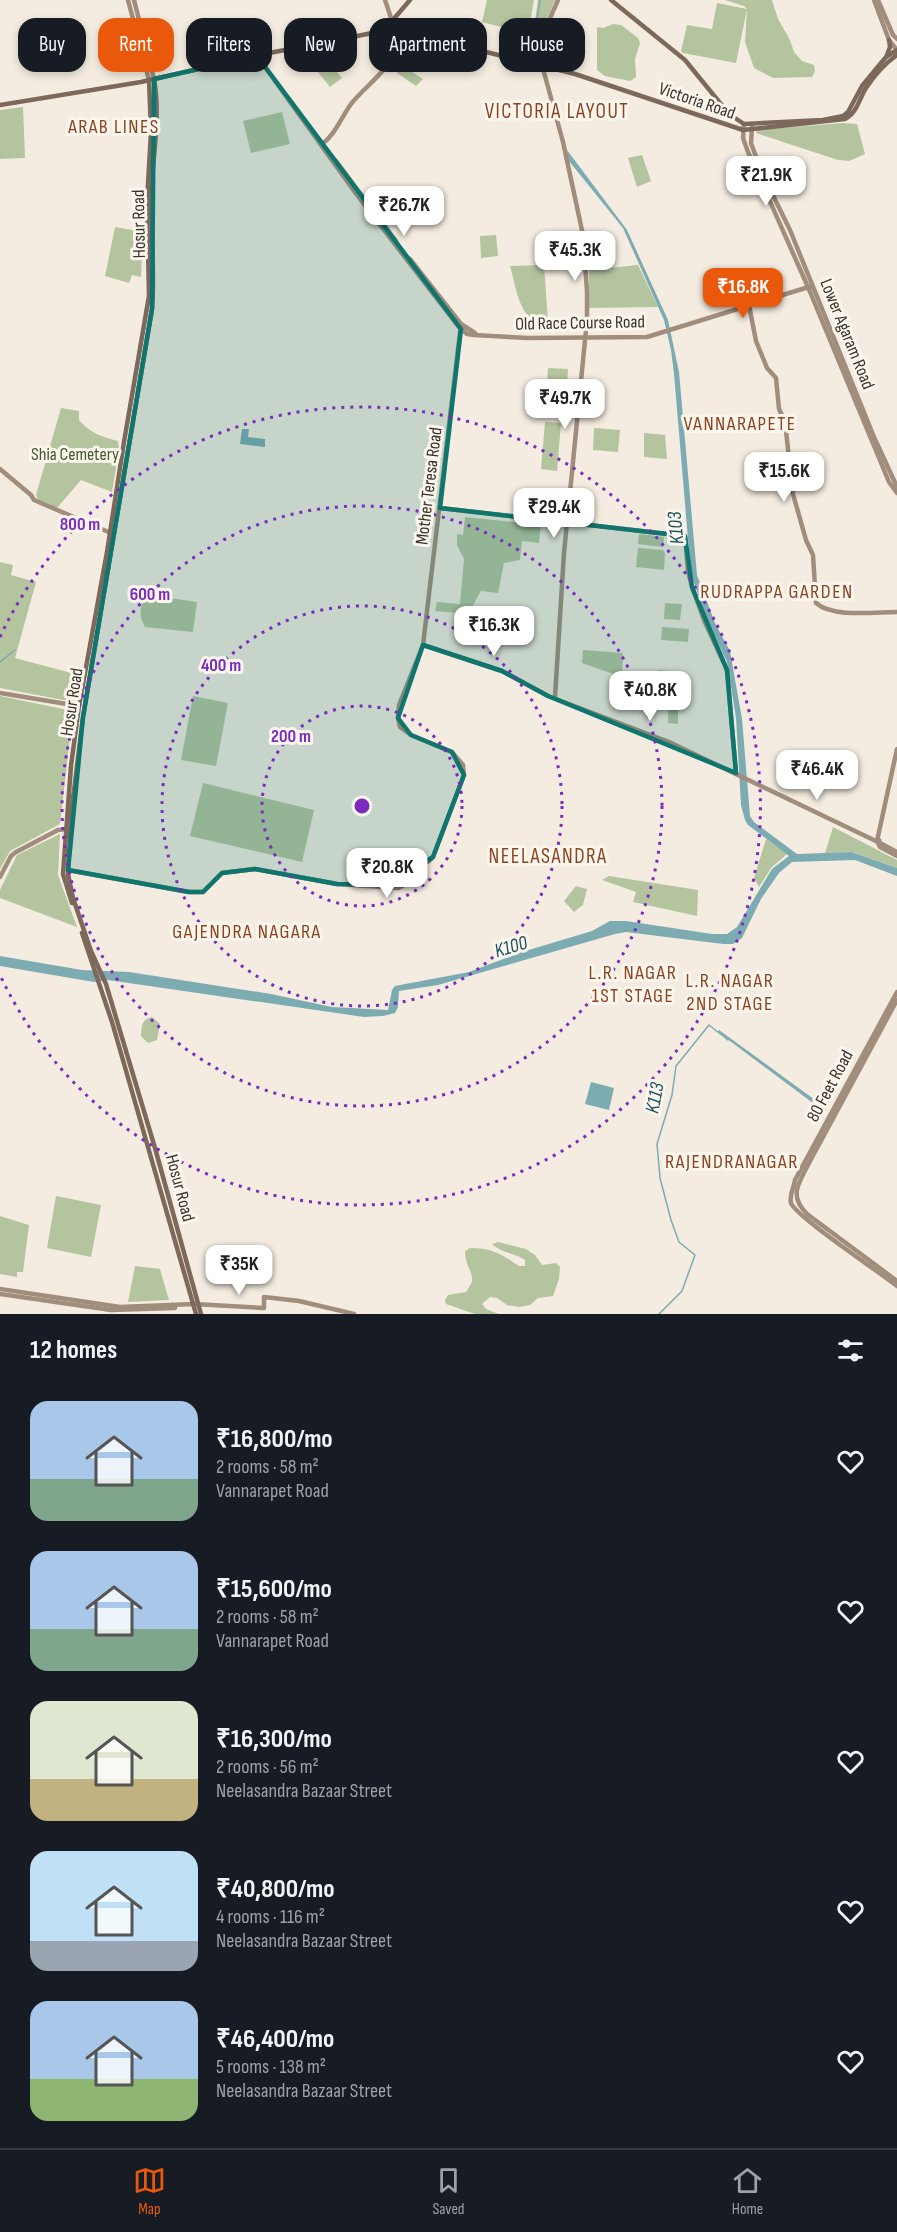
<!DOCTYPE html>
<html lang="en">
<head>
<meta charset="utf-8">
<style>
  :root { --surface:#171b24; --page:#20242c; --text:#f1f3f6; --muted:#9ea1a6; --line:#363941; --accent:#ea580c }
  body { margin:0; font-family:"Sofia Sans Condensed",sans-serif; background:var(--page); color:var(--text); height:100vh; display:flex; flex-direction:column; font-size:22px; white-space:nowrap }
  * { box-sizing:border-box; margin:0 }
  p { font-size:20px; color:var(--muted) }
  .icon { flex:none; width:33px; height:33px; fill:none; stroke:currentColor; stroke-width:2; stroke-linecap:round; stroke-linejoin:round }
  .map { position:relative; height:1314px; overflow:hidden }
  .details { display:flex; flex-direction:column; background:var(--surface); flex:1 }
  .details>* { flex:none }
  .hud { position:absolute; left:18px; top:18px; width:861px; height:54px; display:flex; gap:12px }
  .price { position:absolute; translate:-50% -51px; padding:0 14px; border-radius:12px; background:#fff; color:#222; font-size:20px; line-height:39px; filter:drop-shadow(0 2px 3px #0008) }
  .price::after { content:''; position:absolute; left:50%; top:36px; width:18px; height:14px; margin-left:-9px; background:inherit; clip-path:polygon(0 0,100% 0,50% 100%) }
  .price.current { background:var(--accent); color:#fff }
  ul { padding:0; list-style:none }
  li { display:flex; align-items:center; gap:18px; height:150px; padding:0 30px }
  li span { display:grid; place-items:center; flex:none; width:168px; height:120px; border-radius:18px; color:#555 }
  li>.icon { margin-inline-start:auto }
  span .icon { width:72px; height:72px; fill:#fffc; stroke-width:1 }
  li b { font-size:26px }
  h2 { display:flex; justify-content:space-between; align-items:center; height:72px; padding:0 30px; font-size:26px }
  .tag { padding:0 21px; border-radius:18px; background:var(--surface); box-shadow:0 3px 9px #0003; font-size:21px; line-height:54px }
  .tag.current { background:var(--accent); color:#fff }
  .tab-bar { display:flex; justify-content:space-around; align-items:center; height:84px; border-top:2px solid var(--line); background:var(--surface); font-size:16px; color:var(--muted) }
  .tab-bar a { display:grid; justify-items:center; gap:3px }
  .tab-bar .current { color:var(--accent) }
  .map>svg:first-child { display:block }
  .green { fill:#b4c49f }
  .water { fill:#7dabb2 }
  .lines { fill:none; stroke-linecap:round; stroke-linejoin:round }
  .stream { stroke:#7dabb2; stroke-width:1.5 }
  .secondary { stroke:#a18d7c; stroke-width:4.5 }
  .primary { stroke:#7d695b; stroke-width:4.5 }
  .marked { fill:#0f766e; fill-opacity:0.2; stroke:#0f766e; stroke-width:4.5; stroke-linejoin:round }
  .ring { fill:none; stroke:#7b2cbf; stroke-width:3; stroke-dasharray:3 6 }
  .labels { text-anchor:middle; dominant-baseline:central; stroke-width:6; stroke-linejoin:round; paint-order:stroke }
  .street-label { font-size:18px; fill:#3a312a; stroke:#fbf6ed }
  .park-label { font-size:18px; fill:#455a2d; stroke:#fbf6ed }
  .neighbourhood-label { font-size:20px; letter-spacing:1.5px; fill:#8c4420; stroke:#fbf6ed }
  .water-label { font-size:20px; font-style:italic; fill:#1e535e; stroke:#fbf6ed }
  .quarter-label { font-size:21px; letter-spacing:1.5px; fill:#8c4420; stroke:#fbf6ed }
  .centre { fill:#7b2cbf; stroke:#fbf6ed; stroke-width:3 }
  .ring-label { font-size:18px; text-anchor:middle; font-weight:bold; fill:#7b2cbf; stroke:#fbf6ed; stroke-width:6; stroke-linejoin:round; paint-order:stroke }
</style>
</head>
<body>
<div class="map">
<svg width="897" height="1314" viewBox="0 0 897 1314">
  <rect width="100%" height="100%" fill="#f4ece0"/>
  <g class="green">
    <path d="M487,0H534L528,34L482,22Z"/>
    <path d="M538,0H555L540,34L534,59L530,58Z"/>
    <path d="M725,0H772L778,19L790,40L794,52L802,61L814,65L815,71L812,77L773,78L754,68L745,42L747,9L736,63L683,53L681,51L687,25L712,29L717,3L747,9L744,6Z"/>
    <path d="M613,24L621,25L638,38L640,43L635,59L636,77L630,81L605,76L597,70V27L603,28Z"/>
    <path d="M315,52L326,65H331L342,78L330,87L310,62L308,54Z"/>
    <path d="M402,65L423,79L416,86L397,73Z"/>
    <path d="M23,107L25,158L0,159V110Z"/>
    <path d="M282,112L290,144L251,153L243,121Z"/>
    <path d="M843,123L857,124L865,154L849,161L838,160L756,133L757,130Z"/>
    <path d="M642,155L651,181L637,187L628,158Z"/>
    <path d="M115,227L143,232L141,277L132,275L129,283L105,276Z"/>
    <path d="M496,235L498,256L481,258L480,236Z"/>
    <path d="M544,265L548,322C543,322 538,323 534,320C518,312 515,282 510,266Z"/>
    <path d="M638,265L658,307L589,308V270Z"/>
    <path d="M548,368L568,369L566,402L546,399Z"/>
    <path d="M61,408L79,411V420C90,433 102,437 118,441L119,450L112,492L81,480L57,508L38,500L36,495Z"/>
    <path d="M545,422L561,423L557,471L541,469Z"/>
    <path d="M594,428L620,430L618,452L593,450Z"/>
    <path d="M644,433L665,435L667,459L644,457Z"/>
    <path d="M465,517L541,525L539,543L522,541L520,560L504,563L498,593L481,591L468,614L435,611L437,602L460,604L464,559L457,545V534L463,535Z"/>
    <path d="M639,534L664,537L663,547L638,544Z"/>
    <path d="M638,548L663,550L665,553L664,570L636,567Z"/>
    <path d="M0,562L13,565L11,575L36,582L15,658L79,675L74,702L0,688Z"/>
    <path d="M149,595L197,602L193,632L145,627C138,614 139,605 149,595Z"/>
    <path d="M665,603L682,604L680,620L664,619Z"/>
    <path d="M662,627L689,629L688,642L661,640Z"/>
    <path d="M583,650L623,653L622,677L582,663Z"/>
    <path d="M659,670L668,671L666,696H657Z"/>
    <path d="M0,696L73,711L60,824L10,851L0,869Z"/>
    <path d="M193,696L228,703L216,766L181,760Z"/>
    <path d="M669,697H678V724L668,723Z"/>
    <path d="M203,783L314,810L302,862L190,836Z"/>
    <path d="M833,827L897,860V868L853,852L825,853Z"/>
    <path d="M60,834L58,875L77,927L0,898V890L17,855Z"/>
    <path d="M766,839L787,854L771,868L759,887L754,878Z"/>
    <path d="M609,876L698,890L697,916L633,902L636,892L602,880Z"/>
    <path d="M576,886L587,889L583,905L574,912L564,901Z"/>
    <path d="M152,1017L160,1024L157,1040L148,1043L141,1036C142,1027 141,1019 152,1017Z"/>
    <path d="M56,1196L101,1205L91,1257L47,1248Z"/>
    <path d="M0,1216L29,1225L23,1272H17V1277L0,1274Z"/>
    <path d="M498,1242L526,1249L535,1255L542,1265L556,1263L560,1267L559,1279L553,1296L538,1298L530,1305L519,1307L507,1305L497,1298L490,1297L482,1304L486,1309L499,1314H475L446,1304L445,1300L448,1295L466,1292L472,1282C473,1271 465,1265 465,1251L470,1248C494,1248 502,1255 519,1266H525V1260C515,1253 501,1253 492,1244Z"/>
    <path d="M135,1266L160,1269L169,1300L128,1302Z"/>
  </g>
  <g class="water">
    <path d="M567,150L627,230L668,320L679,372L697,575L715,623L730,651L742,719L750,816L754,822L797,854L852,852L897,868V876L855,860L792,862L779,873L761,899L742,938L733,944H723L626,932L615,934L438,985L399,991L398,1007L395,1013L383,1016L364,1017L108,980L94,982L0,966V956L82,970L129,972L271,994L332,1007L388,1010L392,990L395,986L469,972L522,952L592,931L610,921H626L712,934H727L737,927L772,869L789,856L748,825L745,820L741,805L736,718L727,662L705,615L691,574L674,374L671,350L664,320L623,228L569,161Z"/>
    <path d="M242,429H249L248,437L265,439V447L240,444Z"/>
    <path d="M719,1030L826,1108L825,1112L718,1032Z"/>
    <path d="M591,1082L614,1088L609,1110L585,1104Z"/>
  </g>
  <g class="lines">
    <g class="stream">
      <path d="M531,56L540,0"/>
      <path d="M0,662L15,650"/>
      <path d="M659,1314L682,1291L695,1255L679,1242L671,1220L660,1178L657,1144L672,1095L676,1066L709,1025L728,1040"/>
    </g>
    <g class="secondary">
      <path d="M128,0L149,80"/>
      <path d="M134,0L154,79"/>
      <path d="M874,0L889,40L897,50"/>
      <path d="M878,0L893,35L897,39"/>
      <path d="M257,56L357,195L458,326L467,334L474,335L528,338L647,337L812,286"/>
      <path d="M744,124L743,138L748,152L808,287L889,482L897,493"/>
      <path d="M752,127L751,143L762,173L790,230L874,437L897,487"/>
      <path d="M321,145C335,135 341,118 351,104C365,86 388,72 395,50C399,38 389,12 385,0"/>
      <path d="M336,161L396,241"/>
      <path d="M410,259L461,324L475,333"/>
      <path d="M749,305L756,341L767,368L776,378L779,409L785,422L793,494L806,540L813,555L816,603C833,618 875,612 897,612"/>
      <path d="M0,469L31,495L34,500L113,534"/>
      <path d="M440,508L685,536L688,571L692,587L704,620L727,670L736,773"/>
      <path d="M423,645L502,671L548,696L669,742L880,843"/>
      <path d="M0,693L79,706"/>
      <path d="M555,697L564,553L587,320V291L583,235L563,142L542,65L537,61L542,36L558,0"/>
      <path d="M897,749L877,841L880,847L897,856"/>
      <path d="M879,840L880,843L897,852"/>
      <path d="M68,870L189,892H203L222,873L255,869L337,884L399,888C408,884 408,874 416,868C423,864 428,864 433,857L464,775L463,765L452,752L411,735L400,727L398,718L399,705L423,645L461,324"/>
      <path d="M0,877L11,856L16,852L58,830L68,829"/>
      <path d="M897,992L795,1180C794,1187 789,1196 791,1203C795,1216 881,1273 897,1286"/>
      <path d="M897,1000L809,1163C799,1183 788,1195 807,1214L897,1281"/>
      <path d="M0,1289L120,1307L194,1304L264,1308V1297L299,1301L354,1314"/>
      <path d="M0,1294L111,1310L175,1308"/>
    </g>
    <g class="primary">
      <path d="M611,0L685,60L729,114L744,124L823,120L843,116L848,112L862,86L886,57L897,50"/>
      <path d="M381,30L392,21L410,0"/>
      <path d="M887,55L890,47L889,40"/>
      <path d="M154,79C161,119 152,159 151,198C151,235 155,272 152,309L83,717L71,815L68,874L73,898L91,951L106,984L155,1148L201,1314"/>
      <path d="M0,105L141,82L259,55L393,29L575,74L743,130L845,119C857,113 859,99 866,88C874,76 885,63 897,55"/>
      <path d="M72,903L63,874L71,766L79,706L107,552L124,442L149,296L147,201L151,132L149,80"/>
      <path d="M82,933L112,1022L196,1314"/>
    </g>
  </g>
  <path class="marked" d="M257,56L461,329L440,508L685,536L692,587L727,670L736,773L548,696L502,671L423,645L398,718L411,735L452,752L464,775L433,857L414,869L404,885L337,884L255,869L222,873L203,892H189L68,870L83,717L152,309L154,79Z"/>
  <g class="ring">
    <circle cx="362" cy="806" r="100"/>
    <circle cx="362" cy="806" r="200"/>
    <circle cx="362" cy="806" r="300"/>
    <path d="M0 637A399 399 0 1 1 0 975"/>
  </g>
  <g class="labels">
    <g class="street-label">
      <text transform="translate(697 101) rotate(19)">Victoria Road</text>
      <text transform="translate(139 224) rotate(-91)">Hosur Road</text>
      <text transform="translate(580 323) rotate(-1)">Old Race Course Road</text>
      <text transform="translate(847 334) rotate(68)">Lower Agaram Road</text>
      <text transform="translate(429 486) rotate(-83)">Mother Teresa Road</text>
      <text transform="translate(72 702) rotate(-81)">Hosur Road</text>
      <text transform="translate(830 1086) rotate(-62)">80 Feet Road</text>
      <text transform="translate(180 1188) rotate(75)">Hosur Road</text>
    </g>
    <g class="park-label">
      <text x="75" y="454">Shia Cemetery</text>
    </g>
    <g class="neighbourhood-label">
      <text x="114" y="127">ARAB LINES</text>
      <text x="740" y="424">VANNARAPETE</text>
      <text x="777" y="592">RUDRAPPA GARDEN</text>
      <text x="247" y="932">GAJENDRA NAGARA</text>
      <text x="633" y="973">L.R. NAGAR<tspan x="633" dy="23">1ST STAGE</tspan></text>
      <text x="730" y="981">L.R. NAGAR<tspan x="730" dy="23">2ND STAGE</tspan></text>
      <text x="732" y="1162">RAJENDRANAGAR</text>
    </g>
    <g class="water-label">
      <text transform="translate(676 528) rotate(-95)">K103</text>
      <text transform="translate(511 947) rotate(-17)">K100</text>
      <text transform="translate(655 1098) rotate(-79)">K113</text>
    </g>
    <g class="quarter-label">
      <text x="557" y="111">VICTORIA LAYOUT</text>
      <text x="548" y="856">NEELASANDRA</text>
    </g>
  </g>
  <circle cx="362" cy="806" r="9" class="centre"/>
  <g class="ring-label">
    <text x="80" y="530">800 m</text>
    <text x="150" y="600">600 m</text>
    <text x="221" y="671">400 m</text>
    <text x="291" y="742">200 m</text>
  </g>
</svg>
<b class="price" style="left:766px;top:207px">₹21.9K</b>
<b class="price" style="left:404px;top:237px">₹26.7K</b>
<b class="price" style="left:575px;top:282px">₹45.3K</b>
<b class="price current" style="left:743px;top:319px">₹16.8K</b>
<b class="price" style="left:565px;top:430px">₹49.7K</b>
<b class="price" style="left:784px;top:503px">₹15.6K</b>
<b class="price" style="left:554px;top:539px">₹29.4K</b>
<b class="price" style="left:494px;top:657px">₹16.3K</b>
<b class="price" style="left:650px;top:722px">₹40.8K</b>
<b class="price" style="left:817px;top:801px">₹46.4K</b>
<b class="price" style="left:387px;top:899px">₹20.8K</b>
<b class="price" style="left:239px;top:1296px">₹35K</b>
<div class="hud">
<a class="tag">Buy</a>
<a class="tag current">Rent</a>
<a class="tag">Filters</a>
<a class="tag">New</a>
<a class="tag">Apartment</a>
<a class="tag">House</a>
</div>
</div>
<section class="details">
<h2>12 homes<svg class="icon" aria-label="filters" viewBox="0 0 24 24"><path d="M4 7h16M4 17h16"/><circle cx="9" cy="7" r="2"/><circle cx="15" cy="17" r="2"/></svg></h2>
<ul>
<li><span style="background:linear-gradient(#a9c7e8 65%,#7fa58c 0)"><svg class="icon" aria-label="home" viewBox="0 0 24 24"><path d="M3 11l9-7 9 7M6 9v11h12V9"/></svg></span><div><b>₹16,800/mo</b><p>2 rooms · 58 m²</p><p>Vannarapet Road</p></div><svg class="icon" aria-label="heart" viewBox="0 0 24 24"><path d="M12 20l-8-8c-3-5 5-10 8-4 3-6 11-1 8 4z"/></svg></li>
<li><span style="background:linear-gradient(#a9c7e8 65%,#7fa58c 0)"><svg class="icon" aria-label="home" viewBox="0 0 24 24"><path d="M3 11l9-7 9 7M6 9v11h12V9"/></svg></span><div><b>₹15,600/mo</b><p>2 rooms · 58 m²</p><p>Vannarapet Road</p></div><svg class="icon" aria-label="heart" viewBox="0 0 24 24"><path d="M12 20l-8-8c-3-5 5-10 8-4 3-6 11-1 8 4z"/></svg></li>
<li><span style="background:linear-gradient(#dfe7d0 65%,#c2b280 0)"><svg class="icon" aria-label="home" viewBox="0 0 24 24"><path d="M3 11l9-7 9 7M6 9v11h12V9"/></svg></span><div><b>₹16,300/mo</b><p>2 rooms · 56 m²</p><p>Neelasandra Bazaar Street</p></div><svg class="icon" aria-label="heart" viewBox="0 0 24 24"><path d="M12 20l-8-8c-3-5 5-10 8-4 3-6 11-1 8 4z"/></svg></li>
<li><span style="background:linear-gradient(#bfe0f5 75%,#9aa5b1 0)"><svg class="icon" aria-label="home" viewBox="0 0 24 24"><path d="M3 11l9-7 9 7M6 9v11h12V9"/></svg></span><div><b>₹40,800/mo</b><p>4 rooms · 116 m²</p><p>Neelasandra Bazaar Street</p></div><svg class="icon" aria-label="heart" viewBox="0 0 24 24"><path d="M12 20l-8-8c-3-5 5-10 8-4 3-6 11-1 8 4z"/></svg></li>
<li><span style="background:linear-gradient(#a9c7e8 65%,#8fb573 0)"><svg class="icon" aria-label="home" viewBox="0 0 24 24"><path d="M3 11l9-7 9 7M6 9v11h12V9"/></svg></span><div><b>₹46,400/mo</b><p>5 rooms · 138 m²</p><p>Neelasandra Bazaar Street</p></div><svg class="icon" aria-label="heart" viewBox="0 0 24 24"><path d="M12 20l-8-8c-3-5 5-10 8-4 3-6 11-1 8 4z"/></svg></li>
</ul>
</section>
<nav class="tab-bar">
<a class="current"><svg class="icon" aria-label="map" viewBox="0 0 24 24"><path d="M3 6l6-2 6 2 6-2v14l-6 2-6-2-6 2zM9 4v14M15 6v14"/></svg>Map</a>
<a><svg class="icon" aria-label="saved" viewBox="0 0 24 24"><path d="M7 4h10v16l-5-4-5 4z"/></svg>Saved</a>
<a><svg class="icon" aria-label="home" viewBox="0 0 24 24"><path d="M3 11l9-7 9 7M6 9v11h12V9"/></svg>Home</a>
</nav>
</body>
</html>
